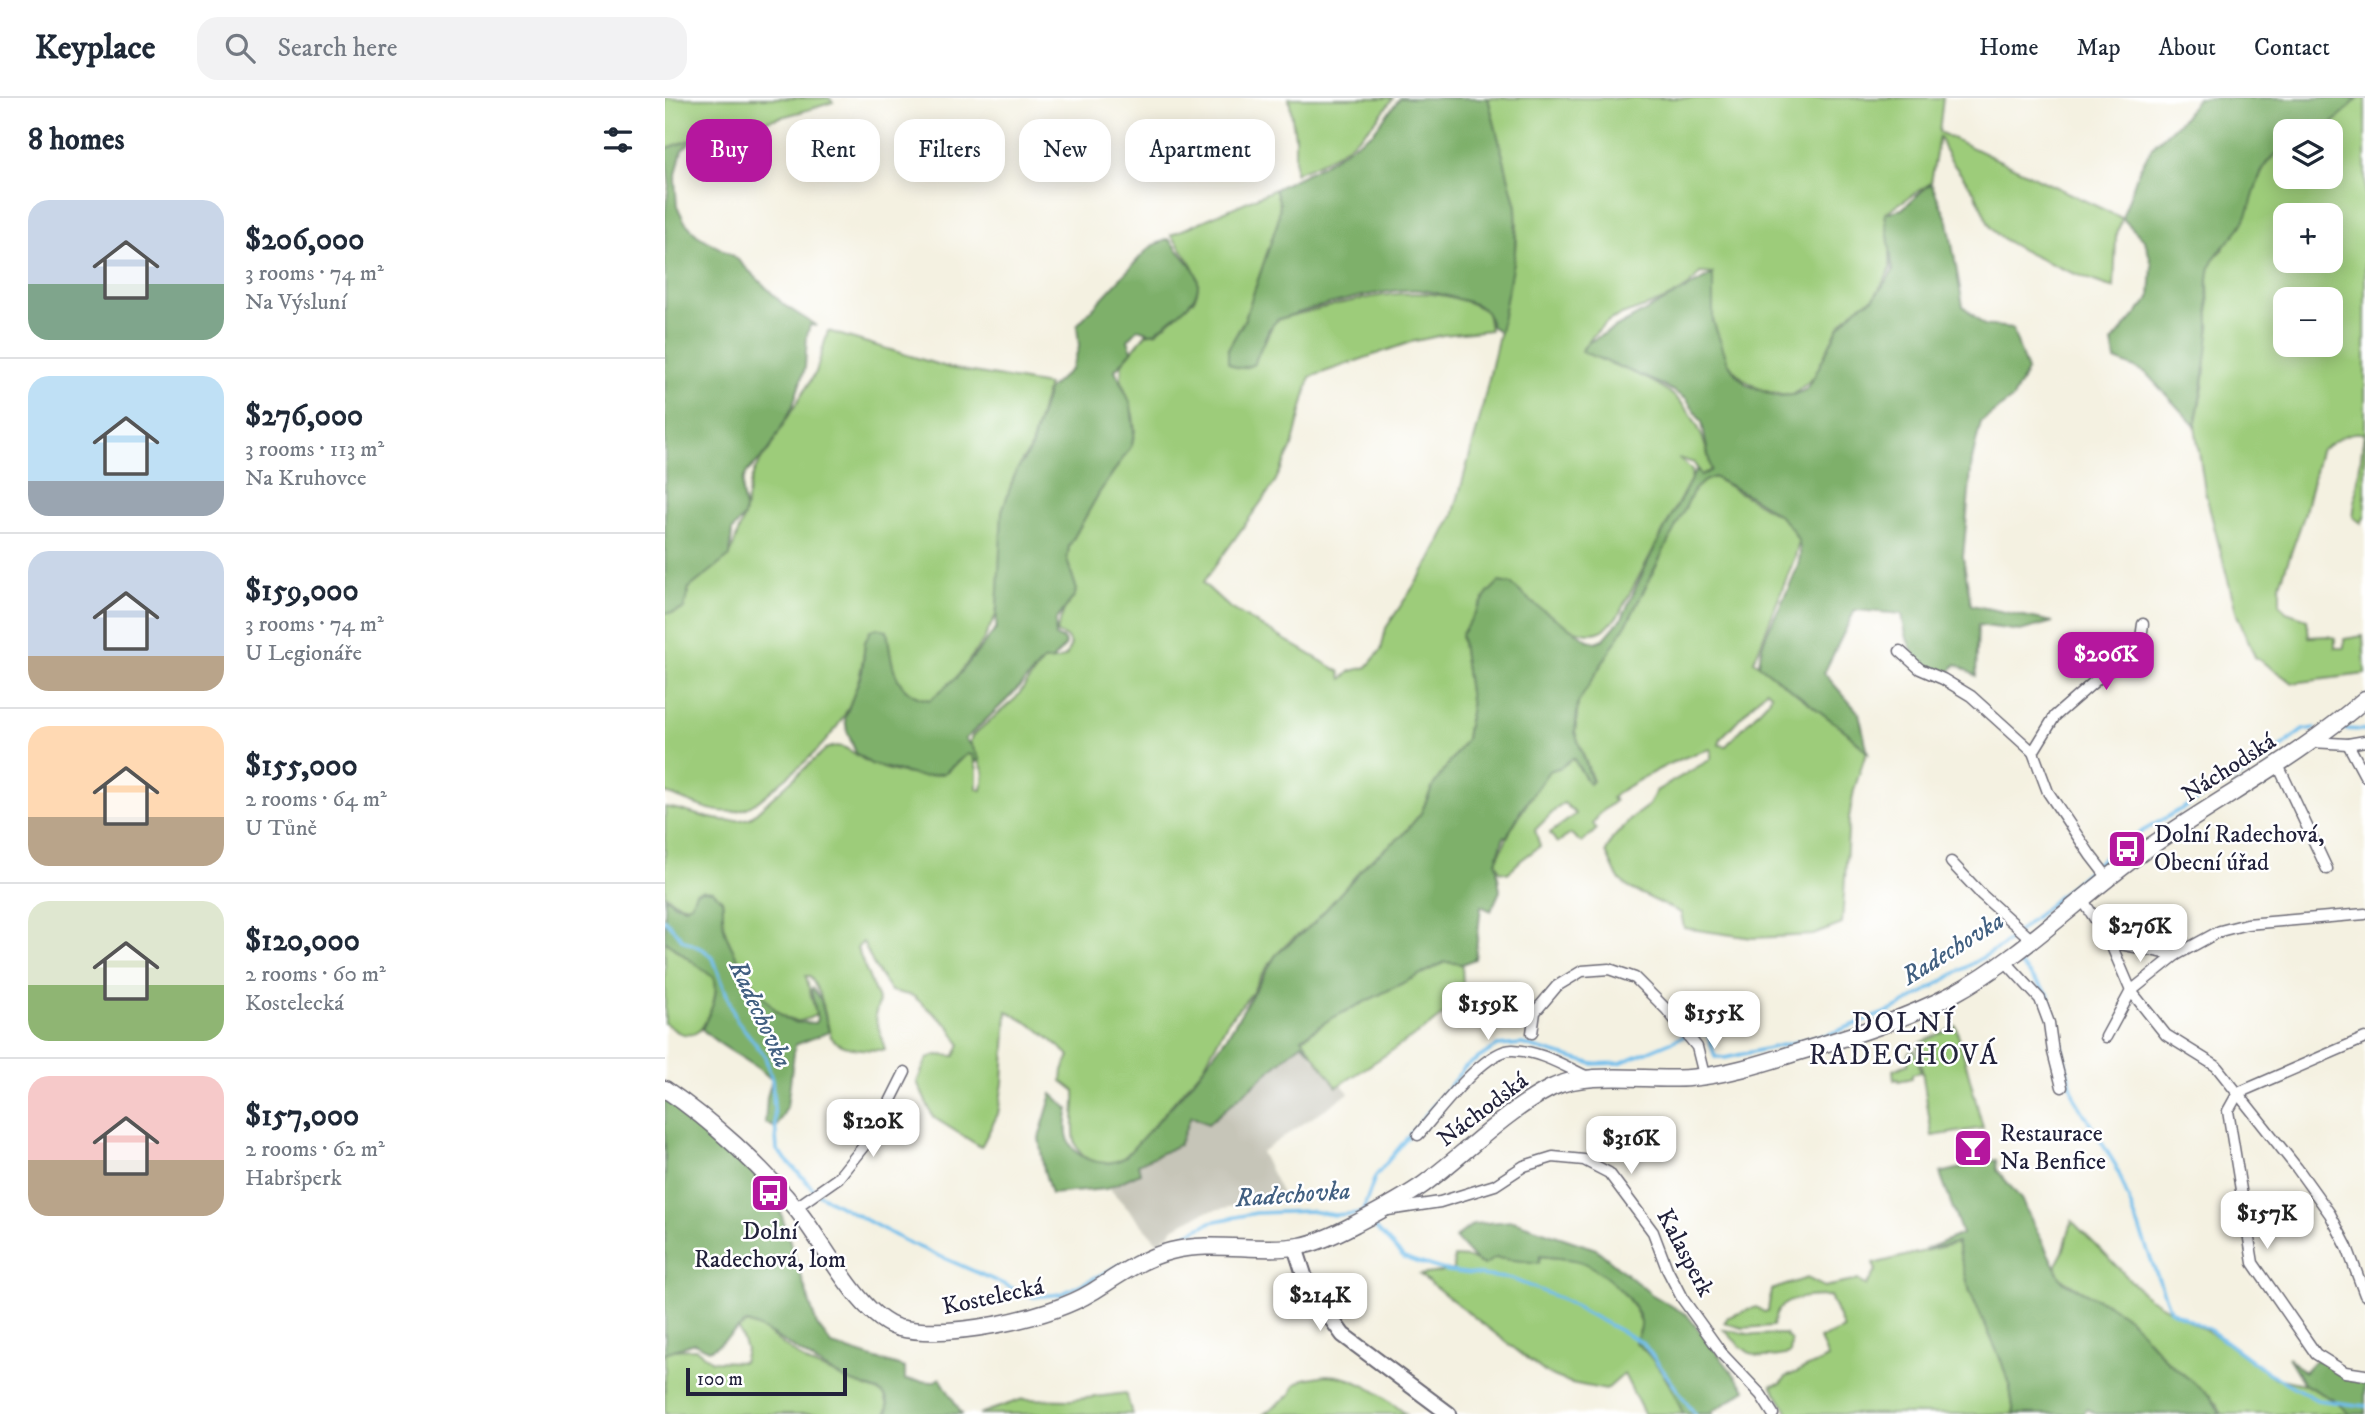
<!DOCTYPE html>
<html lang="en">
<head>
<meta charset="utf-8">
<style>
  :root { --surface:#fff; --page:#f2f2f3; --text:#1f2937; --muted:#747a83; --line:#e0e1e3; --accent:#b5179e }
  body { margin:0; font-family:"IM FELL DW Pica",serif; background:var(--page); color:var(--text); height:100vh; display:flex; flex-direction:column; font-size:26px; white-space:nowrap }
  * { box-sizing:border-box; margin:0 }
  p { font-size:23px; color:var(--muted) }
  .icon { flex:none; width:38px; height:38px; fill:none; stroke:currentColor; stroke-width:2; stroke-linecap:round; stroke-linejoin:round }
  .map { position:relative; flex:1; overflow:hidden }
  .panel { display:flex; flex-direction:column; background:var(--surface); width:665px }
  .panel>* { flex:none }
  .hud { position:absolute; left:21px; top:21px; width:665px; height:63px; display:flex; gap:14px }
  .buttons { position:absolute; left:1608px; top:21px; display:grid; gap:14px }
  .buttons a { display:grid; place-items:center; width:70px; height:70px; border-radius:14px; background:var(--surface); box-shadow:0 4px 18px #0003; font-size:35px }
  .scale { position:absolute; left:21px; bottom:18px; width:161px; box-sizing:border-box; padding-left:7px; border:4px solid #22223b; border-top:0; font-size:19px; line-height:24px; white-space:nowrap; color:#22223b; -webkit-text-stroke:5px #fff; paint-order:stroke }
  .price { position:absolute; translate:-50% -60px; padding:0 16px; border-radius:14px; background:#fff; color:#222; font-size:23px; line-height:46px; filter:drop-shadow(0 2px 4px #0008) }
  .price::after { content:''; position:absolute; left:50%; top:42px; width:21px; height:16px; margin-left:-10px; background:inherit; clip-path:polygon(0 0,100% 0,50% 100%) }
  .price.current { background:var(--accent); color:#fff }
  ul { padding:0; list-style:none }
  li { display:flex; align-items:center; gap:21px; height:175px; padding:0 28px }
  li+li { border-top:2px solid var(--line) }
  li span { display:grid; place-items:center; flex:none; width:196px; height:140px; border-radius:21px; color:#555 }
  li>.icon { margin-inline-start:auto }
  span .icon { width:84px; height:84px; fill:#fffc; stroke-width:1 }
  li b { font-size:30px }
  h2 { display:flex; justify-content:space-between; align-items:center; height:84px; padding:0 28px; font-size:30px }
  .chip { padding:0 24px; border-radius:21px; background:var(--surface); box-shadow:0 4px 18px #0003; font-size:24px; line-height:63px }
  .chip.current { background:var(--accent); color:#fff }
  header { display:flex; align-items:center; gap:42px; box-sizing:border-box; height:98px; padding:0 35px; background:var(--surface); border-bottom:2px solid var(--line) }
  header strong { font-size:33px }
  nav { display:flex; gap:38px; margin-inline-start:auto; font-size:24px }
  .search { width:490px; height:63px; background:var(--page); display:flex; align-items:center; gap:18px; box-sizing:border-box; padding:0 24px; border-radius:21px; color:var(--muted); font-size:26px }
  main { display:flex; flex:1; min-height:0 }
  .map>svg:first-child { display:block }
  .industrial { fill:#c6c5b8 }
  .green { fill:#9dcc7a; stroke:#60775a; stroke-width:2; fill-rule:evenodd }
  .forest { fill:#7eb06a; stroke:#506952; stroke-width:2 }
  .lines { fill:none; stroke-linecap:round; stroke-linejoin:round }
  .stream { stroke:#71beeb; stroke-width:3.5 }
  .street-casing { stroke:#6c6a75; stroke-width:13 }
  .secondary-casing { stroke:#6c6a75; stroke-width:18 }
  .primary-casing { stroke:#6c6a75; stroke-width:19 }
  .street { stroke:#fff; stroke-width:10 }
  .secondary { stroke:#fff; stroke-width:14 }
  .primary { stroke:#fff; stroke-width:16 }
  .labels { text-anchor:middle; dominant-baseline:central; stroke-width:5; stroke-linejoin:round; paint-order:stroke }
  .street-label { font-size:24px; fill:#22223b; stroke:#fff }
  .poi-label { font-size:24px; fill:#22223b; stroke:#fff; text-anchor:start }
  .water-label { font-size:26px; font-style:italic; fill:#426081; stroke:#fff }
  .quarter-label { font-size:28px; letter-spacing:2px; fill:#22223b; stroke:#fff }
</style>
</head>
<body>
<header>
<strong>Keyplace</strong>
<div class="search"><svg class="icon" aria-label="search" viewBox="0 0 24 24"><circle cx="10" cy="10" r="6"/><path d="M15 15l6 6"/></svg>Search here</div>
<nav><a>Home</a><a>Map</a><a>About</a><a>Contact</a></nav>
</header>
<main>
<section class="panel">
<h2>8 homes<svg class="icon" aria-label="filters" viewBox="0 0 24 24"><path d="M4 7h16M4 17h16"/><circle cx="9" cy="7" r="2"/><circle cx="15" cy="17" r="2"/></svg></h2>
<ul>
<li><span style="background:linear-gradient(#c9d6e8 60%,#7fa58c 0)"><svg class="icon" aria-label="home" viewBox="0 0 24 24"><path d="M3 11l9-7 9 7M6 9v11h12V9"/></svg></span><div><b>$206,000</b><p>3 rooms · 74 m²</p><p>Na Výsluní</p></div></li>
<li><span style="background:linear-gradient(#bfe0f5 75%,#9aa5b1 0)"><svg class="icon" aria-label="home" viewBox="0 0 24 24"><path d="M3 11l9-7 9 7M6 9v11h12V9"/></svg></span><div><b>$276,000</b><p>3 rooms · 113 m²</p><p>Na Kruhovce</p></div></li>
<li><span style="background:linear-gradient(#c9d6e8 75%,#b9a48a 0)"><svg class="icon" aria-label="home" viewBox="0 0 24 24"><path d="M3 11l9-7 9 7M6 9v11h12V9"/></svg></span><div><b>$159,000</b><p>3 rooms · 74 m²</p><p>U Legionáře</p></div></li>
<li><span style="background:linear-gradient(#ffd9b3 65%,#b9a48a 0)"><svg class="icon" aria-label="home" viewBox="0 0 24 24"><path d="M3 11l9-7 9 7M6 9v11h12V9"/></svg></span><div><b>$155,000</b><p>2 rooms · 64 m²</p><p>U Tůně</p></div></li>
<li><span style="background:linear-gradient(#dfe7d0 60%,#8fb573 0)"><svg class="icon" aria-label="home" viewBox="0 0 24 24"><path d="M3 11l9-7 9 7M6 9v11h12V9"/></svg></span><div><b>$120,000</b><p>2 rooms · 60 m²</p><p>Kostelecká</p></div></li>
<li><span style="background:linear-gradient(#f6c9c9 60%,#b9a48a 0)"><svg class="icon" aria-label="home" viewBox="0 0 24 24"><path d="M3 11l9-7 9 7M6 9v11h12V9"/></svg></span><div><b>$157,000</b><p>2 rooms · 62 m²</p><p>Habršperk</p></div></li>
</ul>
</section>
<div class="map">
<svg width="1700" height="1316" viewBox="0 0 1700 1316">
  <rect width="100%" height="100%" fill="#fff"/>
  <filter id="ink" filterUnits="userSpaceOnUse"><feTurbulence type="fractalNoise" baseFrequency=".0143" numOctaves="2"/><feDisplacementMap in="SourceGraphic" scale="14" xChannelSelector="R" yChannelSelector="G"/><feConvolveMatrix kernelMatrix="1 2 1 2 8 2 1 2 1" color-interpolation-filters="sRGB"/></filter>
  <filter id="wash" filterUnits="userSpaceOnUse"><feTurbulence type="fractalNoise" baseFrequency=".00686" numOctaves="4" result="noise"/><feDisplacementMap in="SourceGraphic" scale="28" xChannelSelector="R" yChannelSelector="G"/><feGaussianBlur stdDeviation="1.57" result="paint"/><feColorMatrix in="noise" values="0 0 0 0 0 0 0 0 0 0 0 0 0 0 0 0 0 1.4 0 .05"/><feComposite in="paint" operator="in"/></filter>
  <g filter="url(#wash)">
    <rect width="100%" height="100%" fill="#f4f1e1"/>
    <path class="industrial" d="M637,945L671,988L676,986L684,995L596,1054L618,1098L540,1114L510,1129L494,1146L445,1091L474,1075L472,1066L514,1047L526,1017L543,1026Z"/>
    <g class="green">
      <path d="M0,0H164L168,4C113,23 55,31 0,51Z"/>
      <path d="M624,0H728C705,35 670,62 630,75V39Z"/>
      <path d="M823,0H1278L1274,34L1457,120L1451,139L1449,190C1424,182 1342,151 1327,131C1319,120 1316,104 1308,92C1295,74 1281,60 1274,38L1266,85L1220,115L1225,151V172L1209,200L1192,209L1174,228L1149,279L1128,297C1082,297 1053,266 1048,220C1046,206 1048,191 1048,176L1035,175C1016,203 976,208 947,221C936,226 924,243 916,253C985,283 1032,288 1046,372L1036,378L1029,365L1013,360L1027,372L1026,381L954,516C949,523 941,532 933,534C905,541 865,503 846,486L796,537L806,608L801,641L768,688L756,715L738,737L703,764L649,825L625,843L611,857L595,879L587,895L563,923L538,970L466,1054C455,1063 445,1068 431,1064C398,1056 412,1018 410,993L397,983L398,972L405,958L373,931L342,913L338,985L333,1016L316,1049L268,1019L252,984L262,961L271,957L290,958L295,946L284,928L248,898L226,893L210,870L198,844L192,850L214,904L210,917L220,952C203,951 177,954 166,939L155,896L145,878H141L151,917C144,920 138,924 130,923C105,919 64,854 59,829C57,821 59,811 57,802C32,806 19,815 0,796V709C30,713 54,729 85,720L161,651C180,642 189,658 205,665C221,673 265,683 281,674C288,670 295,662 302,656L307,657L312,671V691L317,692L319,674L305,644L307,638L351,600L378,563L392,562L401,558L406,546L401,539L391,535L399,512L410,497L411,489L402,462L404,448L434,395L467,347L470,333L468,317L456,280L457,265L481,236L492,234L529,201C542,179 518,154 506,137L610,91L615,106L613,123L579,223L563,251L599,245L609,224L620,219C684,205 762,176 822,214L825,232L778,237L746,244L645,279L627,349L609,386L538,485L564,509L675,574L677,581L686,573L702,569L716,552L721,530L764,465L788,418L814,324L835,232L850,153L852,126L851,109Z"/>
      <path d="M1693,0H1700V418L1696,425L1688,419L1699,336C1684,330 1668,345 1655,353L1639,418L1615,486V506L1621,514L1642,521L1644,539L1663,538L1670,540V550H1679V541L1698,538L1700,576L1628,585L1590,559L1572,517L1540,393L1530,328L1538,289L1544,231L1543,175L1548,160L1557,153L1603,63L1611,56L1620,51V79H1666V33H1660ZM1620,117H1666V163H1620ZM1620,201H1666V247H1620Z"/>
      <path d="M163,233L285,270L383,287L365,353L357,362L337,413V453L331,517L319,541L292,579L265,602C226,597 227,563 222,533L200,544C194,612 168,642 116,684C103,695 89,710 72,713C45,717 24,702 0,695V515H8L18,511L24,490L65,457L79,418L86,382L90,372L151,274Z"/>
      <path d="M1048,379L1116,419L1125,428L1134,442L1130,459L1089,563L1183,635L1202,652L1189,692L1184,720L1177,826L1148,837L1087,840L1019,830L1016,815L964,790L953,780L941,754L947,741L969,718L984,707L991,693L1046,661V651C1013,659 981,677 952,695L947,700L950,703L935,715L928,726L932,731L917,745L906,736L892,745L885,735L911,716L899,705L895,707L870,732L875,748L855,763L843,775L835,773L831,764L846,731L877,682L883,673L896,669L908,660L924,685L928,683L910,634L913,605L1029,392L1039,383ZM1101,592L1106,596L1105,601L1061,648L1054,647L1056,640Z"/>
      <path d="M0,843C10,853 44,873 49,880C56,891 42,931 30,935C18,940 9,932 0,925Z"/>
      <path d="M780,864L797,866L798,889L792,905L764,928L672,989L637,941L665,921Z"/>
      <path d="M1291,928L1318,1030L1267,1038L1253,946Z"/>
      <path d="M1250,952L1256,974L1247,976V980L1234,983L1233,981L1229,982L1228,972L1243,966V955Z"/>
      <path d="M1407,1123L1482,1199L1553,1239L1610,1280L1639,1286L1669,1302L1685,1316H1556L1553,1307L1501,1262L1465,1221L1394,1179L1391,1167L1398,1154Z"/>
      <path d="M1292,1145L1305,1194L1336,1262L1345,1290L1349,1316H1124L1106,1287L1116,1285L1121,1279L1163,1260L1155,1241L1179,1231L1165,1198C1149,1198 1126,1198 1114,1211C1110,1216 1110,1222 1108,1228L1078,1230L1059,1225L1063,1219L1091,1209L1099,1214L1103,1213L1106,1192L1142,1180L1159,1189L1193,1182L1201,1188L1211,1172L1208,1166Z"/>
      <path d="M874,1158C887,1160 901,1160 913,1162C938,1168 970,1203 977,1227L970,1244C992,1261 1008,1290 1018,1316H979L959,1276L941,1292L906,1285L881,1275L755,1177L788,1172L789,1159L804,1160L819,1167L830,1160L874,1164Z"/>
      <path d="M81,1225L96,1230L143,1265L219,1296L223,1308L221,1316H0V1255L5,1252L31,1251L47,1263L78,1264L81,1251L73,1230Z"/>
      <path d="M1059,1232L1090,1237L1120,1236L1126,1243L1125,1256C1089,1264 1084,1257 1059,1232Z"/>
      <path d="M661,1277C693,1278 717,1297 741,1316H599L626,1296L630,1287L639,1281Z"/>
      <path d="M461,1295L467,1316H314L358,1301L406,1302Z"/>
    </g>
    <g class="forest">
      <path d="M735,0H823L851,109L850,153L835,234L826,228C824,210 812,206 797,202C784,199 769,193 755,192C719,190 646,209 612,222L604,231L589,266C578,271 573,272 563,264V251L579,223L613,123L615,106L610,91L656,68L708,34Z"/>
      <path d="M1532,0H1693L1660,33H1620V51C1588,63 1593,102 1577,127C1567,143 1547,155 1544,174C1540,193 1545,214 1544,233C1542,265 1536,297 1530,328L1480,274L1450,262L1447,244L1485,200L1487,167L1480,143L1457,120L1474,72L1488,48L1519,19Z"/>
      <path d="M30,40L17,52L10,81L12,108L20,124L32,137L70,159L119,207L152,228L145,227L142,238L140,270L127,310L104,352L82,374L78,383L77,394L80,411L79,418L67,433L65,458L24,490L19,511L8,515H0V115L4,85L0,51Z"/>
      <path d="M1266,85L1283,123L1298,208L1319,227L1347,230L1362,273L1348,300L1316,324L1307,362L1298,459L1306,507L1388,524L1355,533L1313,527L1311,578L1291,566L1280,581C1248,559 1243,555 1237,516L1190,512L1159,575L1194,615L1203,655L1183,635L1094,567C1095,546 1104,531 1113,512C1120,497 1130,479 1134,463C1144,421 1078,396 1049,379L1039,383L1029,392L965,520L913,605L910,634L927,684L924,686L908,660L896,669L884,673L855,714L842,739L839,738L831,764L835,793L826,813L816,808L810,861L797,866L780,864L665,921L637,940L648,956L637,945L543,1026L526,1018L514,1047L473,1066L475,1075L441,1091L386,1096L379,1072L374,1040L387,996L404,1011C402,1020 400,1031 403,1040C410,1063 440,1070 459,1060L524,989L563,937L611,857L649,825L703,764L738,737L756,715L768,688L801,641L806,608L796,537L823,495L834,484L846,486L869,506L923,542L931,544L939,541L957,520L986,457L1032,370L1036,378L1046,372L1037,324L1021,301L998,287L916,253L924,244L1048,176V223L1063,264L1071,276L1082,287L1111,298L1128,297L1140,292L1149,279L1174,228L1192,209L1209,200L1228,173L1220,115L1237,111Z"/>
      <path d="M504,141C511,151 521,160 528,170C547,199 509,217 491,234L485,235L473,231L463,242L467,253L450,272L466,306L469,334L467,347L434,395L404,448L402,462L411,489L410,497L391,522L390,538L399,542L401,547L387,562L378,563C354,591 328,616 300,641L307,648L315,662L311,664L307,657L302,656L279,675L257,679L206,666L191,655L182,633L180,620L197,574L200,544L205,533L212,530L222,533C227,563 227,597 265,602L292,579L331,531L337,413L351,373L365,353L383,292L406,271L414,249L412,227L478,156L488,147Z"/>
      <path d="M38,792L48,793L57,802C59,811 57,820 59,829C63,852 106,917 128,924C134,925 143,924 150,925L152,921L146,891L148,890L156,902L164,934L130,947L122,1009L111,1030L100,1025L102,999L107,982C86,961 57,952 37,931C44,916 55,897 49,880L0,843V798L10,806L20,809L26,806L31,794Z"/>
      <path d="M0,1001L62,1045L111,1100L152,1227L167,1247L240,1270V1282L268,1284L275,1280L297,1316H223C223,1309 224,1300 218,1296C208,1289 193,1287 182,1282C147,1266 118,1238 82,1225C68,1232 59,1245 44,1252L29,1245L0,1255Z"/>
      <path d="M1331,1062L1332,1072L1356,1101L1397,1183L1443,1206L1465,1221L1501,1262L1545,1298L1556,1316H1431L1422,1311L1418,1316H1349L1345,1290L1336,1262L1305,1194L1292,1145L1259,1152L1297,1136L1275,1075Z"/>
      <path d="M848,1123L931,1151L986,1196L1022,1217L1081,1292L1047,1314L1048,1316H1018C1008,1290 992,1261 970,1244C972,1239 976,1233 976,1228C979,1208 932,1167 913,1163C901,1160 887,1160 875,1158L874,1165L830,1160L819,1167L810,1162L790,1140L808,1126Z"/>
      <path d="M1623,1259L1639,1274L1652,1260L1700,1283V1316H1685L1669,1302L1639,1286Z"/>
    </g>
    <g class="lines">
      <g class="stream">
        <path d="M1676,631L1700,632"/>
        <path d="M0,822L18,842L39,852L48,860L71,921L100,958L107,982L112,1052L153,1096L240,1143L368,1199L396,1196L456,1167"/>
        <path d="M1350,861L1383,896L1409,999L1451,1068L1505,1212L1545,1232L1602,1274L1652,1302L1700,1308"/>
        <path d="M706,1125L739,1160L783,1173L847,1181L894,1200L978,1245L1030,1316"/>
        <path d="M495,1149L546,1124L591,1115L645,1113L669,1117L697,1115L710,1079L800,969L832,948L857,946L928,966L955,965L1020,938L1043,935L1050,959L1060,960L1162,937L1230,911L1337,848L1453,747L1590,669L1638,632L1650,630"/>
      </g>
    </g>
  </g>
  <g filter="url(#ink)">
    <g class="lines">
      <g class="street-casing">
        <g id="street">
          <path d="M1235,553L1255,571L1278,581L1306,598L1368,654L1383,694L1426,758L1443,780"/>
          <path d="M1646,644L1683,646L1700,643"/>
          <path d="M1683,646L1700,678"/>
          <path d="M1368,654L1390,618L1437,577L1474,554L1478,526"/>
          <path d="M1613,667L1662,771"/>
          <path d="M1286,764L1317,797L1367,842"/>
          <path d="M1417,801L1445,844L1466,893L1501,937L1551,968L1632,1070L1665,1116L1682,1149L1700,1197"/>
          <path d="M1445,844L1511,857"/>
          <path d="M1340,863L1375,901L1384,925L1388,954L1397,989"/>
          <path d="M867,935L870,914L892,888L917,873L944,871L970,880L1002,912L1032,949L1039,977"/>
          <path d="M1441,939L1466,893L1511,857L1555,833L1582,826L1700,816"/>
          <path d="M1700,940L1573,995L1563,1013L1588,1165L1651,1256L1680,1274L1700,1277"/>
          <path d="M753,1037C772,1016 819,951 848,952C875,953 899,968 923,979"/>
          <path d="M130,1110L173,1080L210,1034L240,974"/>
          <path d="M723,1112L775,1104L830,1087L859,1068L888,1059L919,1062L944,1075L988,1134L1002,1171L1017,1200L1058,1257L1096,1297L1108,1316"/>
        </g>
      </g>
      <g class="secondary-casing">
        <path id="secondary" d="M630,1149L643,1189L678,1237L784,1316"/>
      </g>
      <g class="primary-casing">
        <path id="primary" d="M0,991C47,1023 95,1067 132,1112C158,1143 195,1220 234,1230C284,1241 383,1221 427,1194C451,1179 477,1160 506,1153C548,1142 593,1155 635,1148C653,1145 673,1135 690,1126C713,1114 738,1101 759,1086C801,1055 839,1014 886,990C922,972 983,983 1024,980C1060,977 1096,966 1130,955C1183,939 1239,922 1288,896C1358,858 1414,799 1479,753C1552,701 1632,661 1700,601"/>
      </g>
      <use href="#street" class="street"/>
      <use href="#secondary" class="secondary"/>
      <use href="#primary" class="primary"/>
    </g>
  </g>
  <defs>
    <g id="bus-square" transform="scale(2.0125)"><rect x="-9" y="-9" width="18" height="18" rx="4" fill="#b5179e" stroke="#fff"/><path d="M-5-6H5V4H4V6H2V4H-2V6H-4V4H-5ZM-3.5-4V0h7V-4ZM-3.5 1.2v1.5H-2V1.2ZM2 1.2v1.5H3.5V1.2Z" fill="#fff"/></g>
    <g id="bar-square" transform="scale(2.0125)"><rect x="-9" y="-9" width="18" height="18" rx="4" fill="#b5179e" stroke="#fff"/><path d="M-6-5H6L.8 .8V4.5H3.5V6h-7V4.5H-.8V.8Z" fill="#fff"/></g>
  </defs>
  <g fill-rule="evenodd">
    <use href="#bus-square" x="1462" y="751"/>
    <use href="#bar-square" x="1308" y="1050"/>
    <use href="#bus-square" x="105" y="1095"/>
  </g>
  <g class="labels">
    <g class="street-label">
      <text transform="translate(1564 670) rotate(-33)">Náchodská</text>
      <text transform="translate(818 1012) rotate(-37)">Náchodská</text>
      <text transform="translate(1020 1155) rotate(62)">Kalasperk</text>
      <text transform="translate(328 1199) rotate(-12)">Kostelecká</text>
    </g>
    <g class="poi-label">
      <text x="1489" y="737">Dolní Radechová,<tspan x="1489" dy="28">Obecní úřad</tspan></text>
      <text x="1335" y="1036">Restaurace<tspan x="1335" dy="28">Na Benfice</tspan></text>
      <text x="105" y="1134" text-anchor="middle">Dolní<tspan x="105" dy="28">Radechová, lom</tspan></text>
    </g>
    <g class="water-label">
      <text transform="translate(1288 851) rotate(-32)">Radechovka</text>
      <text transform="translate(95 916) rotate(65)">Radechovka</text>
      <text transform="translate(628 1097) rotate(-4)">Radechovka</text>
    </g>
    <g class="quarter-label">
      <text x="1239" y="925">DOLNÍ<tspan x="1239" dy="32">RADECHOVÁ</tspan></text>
    </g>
  </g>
</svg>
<div class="buttons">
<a><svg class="icon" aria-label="layers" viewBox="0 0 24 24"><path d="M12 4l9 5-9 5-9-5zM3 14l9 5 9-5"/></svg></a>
<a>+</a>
<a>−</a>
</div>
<div class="scale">100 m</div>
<b class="price current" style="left:1441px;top:594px">$206K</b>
<b class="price" style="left:1475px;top:866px">$276K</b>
<b class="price" style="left:823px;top:944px">$159K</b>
<b class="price" style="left:1049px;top:953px">$155K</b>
<b class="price" style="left:208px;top:1061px">$120K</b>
<b class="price" style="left:966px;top:1078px">$316K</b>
<b class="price" style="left:1602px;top:1153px">$157K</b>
<b class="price" style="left:655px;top:1235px">$214K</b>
<div class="hud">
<a class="chip current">Buy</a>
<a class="chip">Rent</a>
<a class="chip">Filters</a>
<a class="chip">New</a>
<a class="chip">Apartment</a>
</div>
</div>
</main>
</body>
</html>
